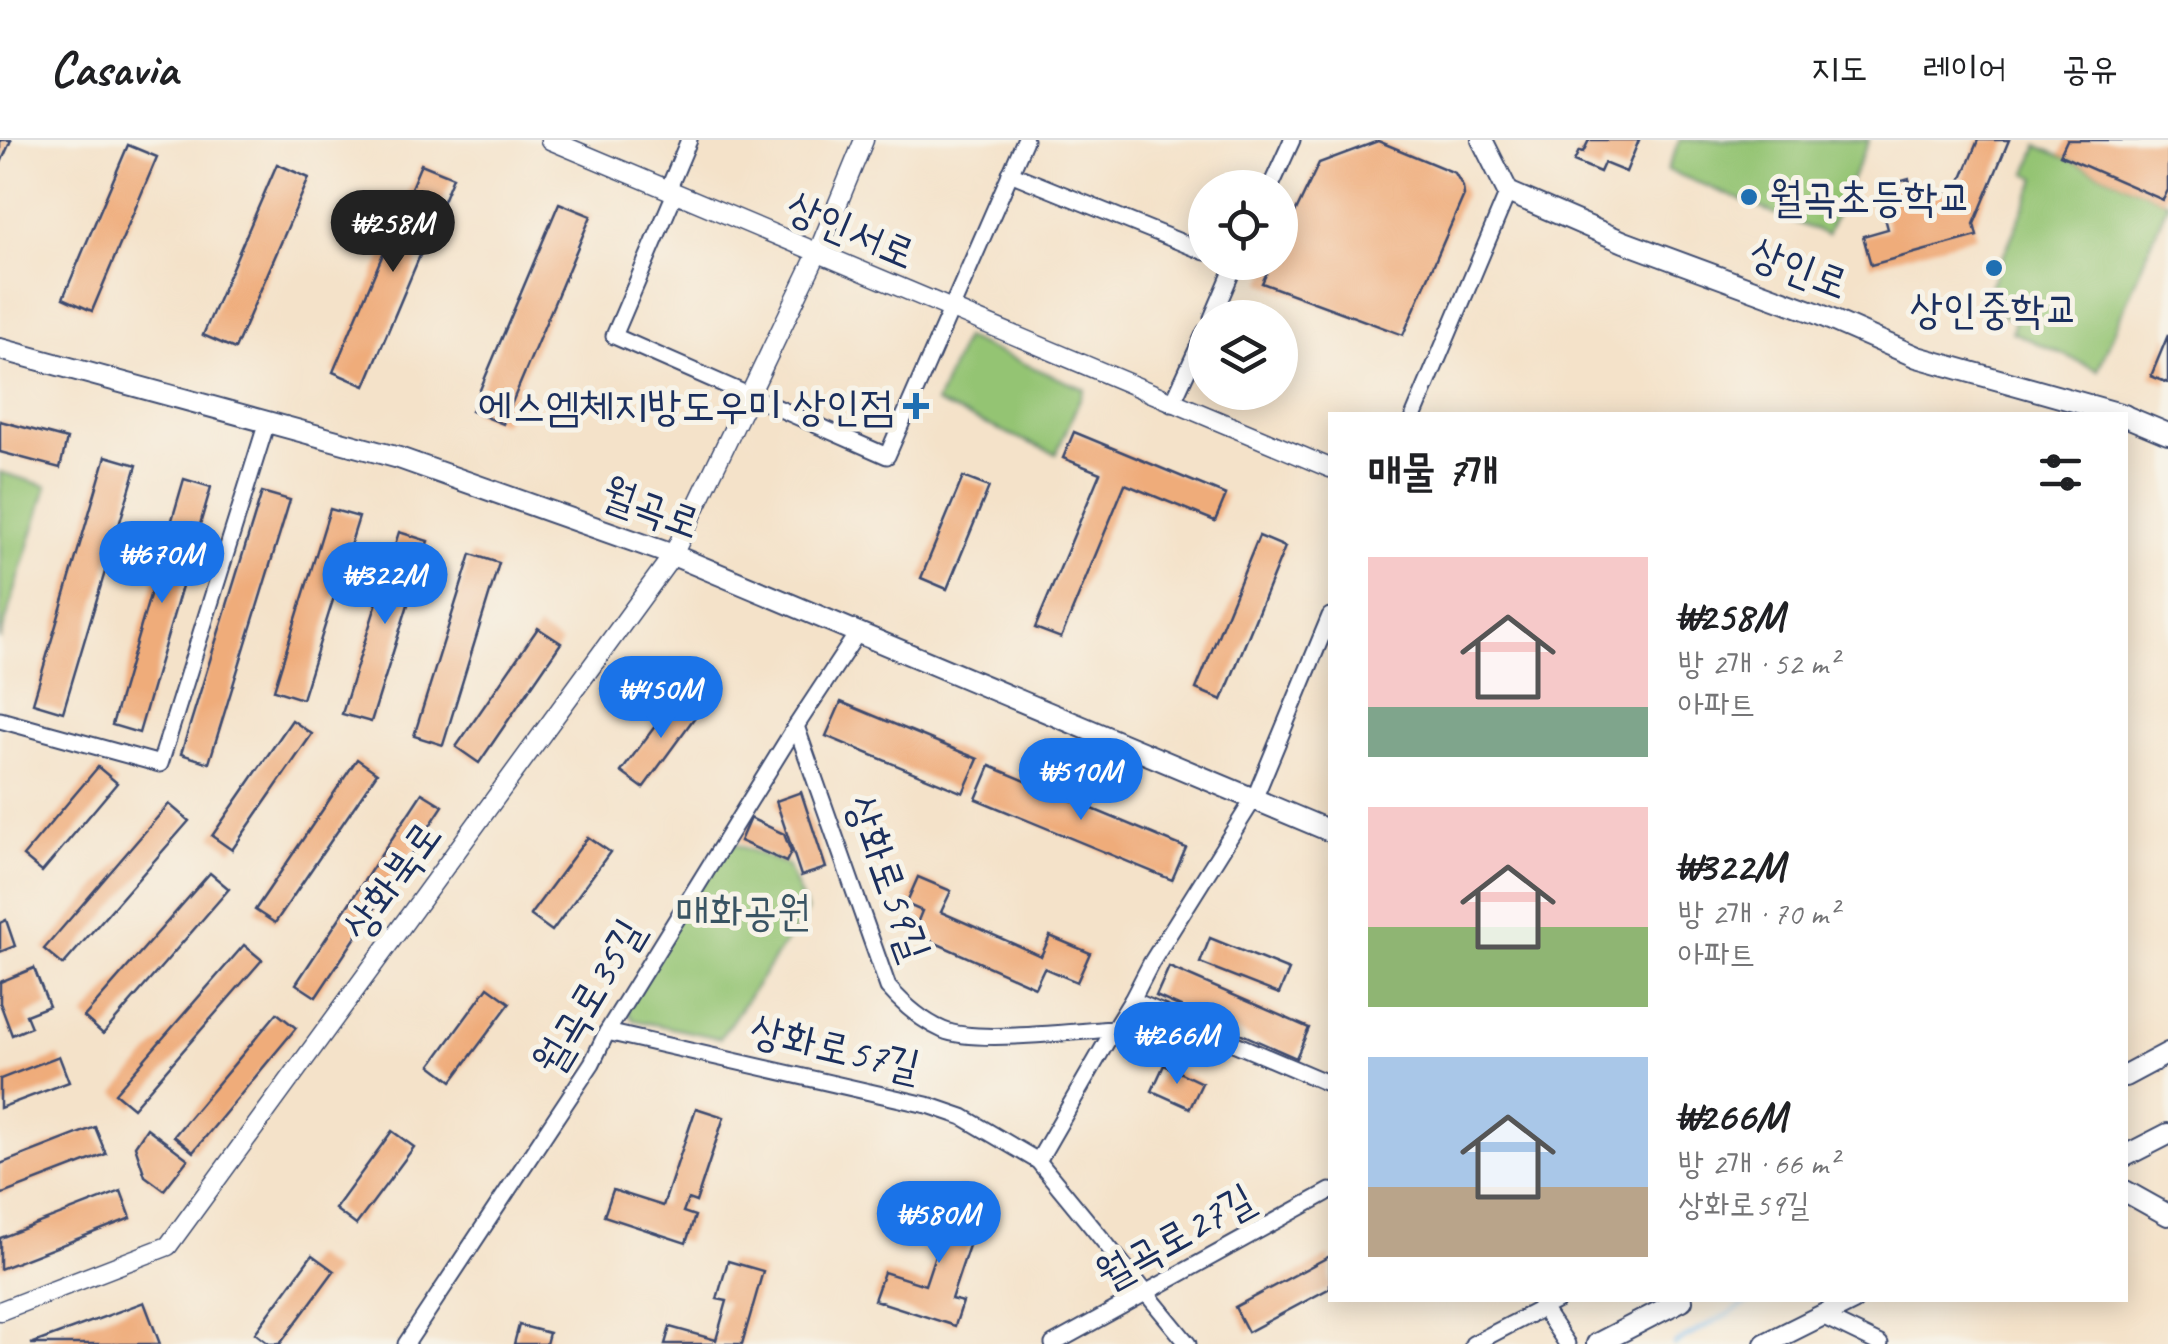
<!DOCTYPE html>
<html lang="ko">
<head>
<meta charset="utf-8">
<style>
  :root { --surface:#fff; --page:#f6f6f6; --text:#202124; --muted:#757577; --line:#e0e0e0; --accent:#1a73e8 }
  body { margin:0; font-family:Caveat,"Poor Story",sans-serif; background:var(--page); color:var(--text); height:100vh; display:flex; flex-direction:column; font-size:38px; white-space:nowrap }
  * { box-sizing:border-box; margin:0 }
  p { font-size:32px; color:var(--muted) }
  .icon { flex:none; width:55px; height:55px; fill:none; stroke:currentColor; stroke-width:2; stroke-linecap:round; stroke-linejoin:round }
  .map { position:relative; flex:1; overflow:hidden }
  .sheet { position:absolute; left:1328px; top:272px; width:800px; height:890px; display:flex; flex-direction:column; background:var(--surface); border-radius:0px; box-shadow:0 5px 25px #0003 }
  .sheet>* { flex:none }
  .controls { position:absolute; left:1188px; top:30px; display:grid; gap:20px }
  .controls a { display:grid; place-items:center; width:110px; height:110px; border-radius:50%; background:var(--surface); box-shadow:0 5px 25px #0003; font-size:50px }
  .price { position:absolute; translate:-50% -85px; padding:0 22px; border-radius:35px; background:var(--accent); color:#fff; font-size:32px; line-height:65px; filter:drop-shadow(0 2px 5px #0008) }
  .price::after { content:''; position:absolute; left:50%; top:60px; width:30px; height:22px; margin-left:-15px; background:inherit; clip-path:polygon(0 0,100% 0,50% 100%) }
  .price.current { background:#222; color:#fff }
  ul { padding:0; list-style:none }
  li { display:flex; align-items:center; gap:30px; height:250px; padding:0 40px }
  li span { display:grid; place-items:center; flex:none; width:280px; height:200px; border-radius:0px; color:#555 }
  li>.icon { margin-inline-start:auto }
  span .icon { width:120px; height:120px; fill:#fffc; stroke-width:1 }
  li b { font-size:42px }
  h2 { display:flex; justify-content:space-between; align-items:center; height:120px; padding:0 40px; font-size:42px }
  header { display:flex; align-items:center; gap:60px; box-sizing:border-box; height:140px; padding:0 50px; background:var(--surface); border-bottom:2px solid var(--line) }
  header strong { font-size:48px }
  nav { display:flex; gap:55px; margin-inline-start:auto; font-size:35px }
  .map>svg:first-child { display:block }
  .green { fill:#94c473; stroke:#587a68; stroke-width:2.5 }
  .lines { fill:none; stroke-linecap:round; stroke-linejoin:round }
  .stream { stroke:#7dbbf0; stroke-width:5 }
  .building { fill:#efac7a }
  .minor-casing { stroke:#3c4a6e; stroke-width:19 }
  .tertiary-casing { stroke:#3c4a6e; stroke-width:21 }
  .secondary-casing { stroke:#3c4a6e; stroke-width:24 }
  .minor { stroke:#fff; stroke-width:15 }
  .tertiary { stroke:#fff; stroke-width:18 }
  .secondary { stroke:#fff; stroke-width:20 }
  .poi-dot { fill:#1f6fb2; stroke:#f7f3e8; stroke-width:4 }
  .labels { text-anchor:middle; dominant-baseline:central; stroke-width:10; stroke-linejoin:round; paint-order:stroke }
  .poi-label { font-size:42px; fill:#1b2f5e; stroke:#f7f3e8; text-anchor:start }
  .street-label { font-size:42px; fill:#1b2f5e; stroke:#f7f3e8 }
  .park-label { font-size:42px; fill:#395463; stroke:#f7f3e8 }
</style>
</head>
<body>
<header>
<strong>Casavia</strong>
<nav><a>지도</a><a>레이어</a><a>공유</a></nav>
</header>
<div class="map">
<svg width="2168" height="1204" viewBox="0 0 2168 1204">
  <rect width="100%" height="100%" fill="#f7f3e8"/>
  <filter id="ink" filterUnits="userSpaceOnUse"><feTurbulence type="fractalNoise" baseFrequency=".01" numOctaves="2"/><feDisplacementMap in="SourceGraphic" scale="20" xChannelSelector="R" yChannelSelector="G"/><feConvolveMatrix kernelMatrix="1 2 1 2 8 2 1 2 1" color-interpolation-filters="sRGB"/></filter>
  <filter id="wash" filterUnits="userSpaceOnUse"><feTurbulence type="fractalNoise" baseFrequency=".0048" numOctaves="4" result="noise"/><feDisplacementMap in="SourceGraphic" scale="40" xChannelSelector="R" yChannelSelector="G"/><feGaussianBlur stdDeviation="2.25" result="paint"/><feColorMatrix in="noise" values="0 0 0 0 0 0 0 0 0 0 0 0 0 0 0 0 0 1.4 0 .05"/><feComposite in="paint" operator="in"/></filter>
  <g filter="url(#wash)">
    <rect width="100%" height="100%" fill="#f4e2c9"/>
    <g class="green">
      <path d="M1679,0H1869L1827,95L1667,30Z"/>
      <path d="M2038,6L2168,62L2098,230L2012,192L2015,180L1982,165L2037,38L2027,33Z"/>
      <path d="M964,198L1084,249L1056,314L936,263Z"/>
      <path d="M0,332L47,346L0,500Z"/>
      <path d="M725,700L787,725L807,771L720,898L633,880L624,865Z"/>
    </g>
    <g class="lines">
      <path class="stream" d="M1674,1204L1753,1160"/>
    </g>
    <g id="blocks">
      <g class="building">
        <path d="M0,0H11L0,25Z"/>
        <path d="M1589,0H1639L1626,32L1604,23L1600,32L1574,21L1579,11L1583,12Z"/>
        <path d="M1978,0H2009L1974,84L1977,96L1871,125L1863,96L1888,89L1877,48L1909,39L1915,60L1958,48Z"/>
        <path d="M2067,0H2168V50L2163,60L2060,15Z"/>
        <path d="M1378,1L1455,33L1463,47L1464,55L1403,195L1262,143L1272,122H1280V105L1319,23Z"/>
        <path d="M128,5L157,17L92,171L63,158Z"/>
        <path d="M277,24L309,38L235,209L203,195Z"/>
        <path d="M421,24L453,37L365,246L333,232Z"/>
        <path d="M559,63L591,76L503,284L471,271Z"/>
        <path d="M2168,195V243L2151,236Z"/>
        <path d="M0,281L67,299L60,328L0,312Z"/>
        <path d="M1074,292L1226,355L1215,381L1125,344L1061,498L1035,488L1100,333L1063,318Z"/>
        <path d="M106,316L137,325L63,572L33,563Z"/>
        <path d="M963,337L989,347L947,449L921,438Z"/>
        <path d="M184,339L211,347L139,593L112,585Z"/>
        <path d="M262,352L290,360L209,623L181,614Z"/>
        <path d="M330,369L359,377L302,559L274,550Z"/>
        <path d="M399,392L428,401L371,582L342,574Z"/>
        <path d="M1259,396L1285,407L1222,560L1196,549Z"/>
        <path d="M471,414L499,423L443,605L414,596Z"/>
        <path d="M538,488L561,503L479,623L456,607Z"/>
        <path d="M679,554L700,570L643,648L621,632Z"/>
        <path d="M841,562L978,619L963,653L826,596Z"/>
        <path d="M292,580L312,594L232,710L212,696Z"/>
        <path d="M357,619L377,633L275,783L255,770Z"/>
        <path d="M990,626L1186,708L1172,740L976,659Z"/>
        <path d="M98,627L117,643L42,732L23,716Z"/>
        <path d="M801,652L826,728L801,736L776,661Z"/>
        <path d="M422,653L443,666L316,857L296,844Z"/>
        <path d="M169,664L189,681L63,825L44,809Z"/>
        <path d="M750,678L784,694L791,712L786,722L740,701Z"/>
        <path d="M588,697L610,712L552,791L530,775Z"/>
        <path d="M210,733L229,749L103,894L84,877Z"/>
        <path d="M918,737L951,751L941,772L1041,816L1050,796L1090,813L1077,842L1044,828L1035,847L913,793L922,771L906,764Z"/>
        <path d="M6,780L15,806L0,812V783Z"/>
        <path d="M1210,798L1289,830L1279,854L1200,823Z"/>
        <path d="M244,805L262,820L133,968L115,953Z"/>
        <path d="M1169,827L1309,888L1296,918L1156,856Z"/>
        <path d="M34,828L49,866L26,875L31,887L12,895L0,863V842Z"/>
        <path d="M488,847L510,863L452,941L431,925Z"/>
        <path d="M277,873L296,888L193,1012L174,996Z"/>
        <path d="M59,916L69,942L0,968V939Z"/>
        <path d="M1164,925L1202,943L1190,968L1152,951Z"/>
        <path d="M696,968L724,977L696,1062L688,1059L683,1072L695,1076L686,1103L604,1076L613,1050L663,1066Z"/>
        <path d="M95,987L106,1014L0,1055V1024Z"/>
        <path d="M147,988L188,1019L164,1050L145,1036L135,1006Z"/>
        <path d="M392,991L414,1007L356,1085L335,1069Z"/>
        <path d="M958,1046L986,1055L951,1159L963,1162L955,1186L874,1160L884,1132L925,1145Z"/>
        <path d="M121,1051L131,1078L0,1129V1098Z"/>
        <path d="M312,1115L334,1131L280,1204H269L255,1193Z"/>
        <path d="M1330,1116V1148L1248,1192L1235,1167Z"/>
        <path d="M728,1121L763,1131L742,1204H665L670,1187L716,1200L727,1161L717,1159Z"/>
        <path d="M144,1162L160,1204H31Z"/>
        <path d="M519,1185L549,1193L546,1204H514Z"/>
      </g>
    </g>
  </g>
  <g filter="url(#ink)">
    <use href="#blocks" fill-opacity="0" stroke="#3c4a6e" stroke-width="2.5"/>
    <g class="lines">
      <g class="minor-casing">
        <g id="minor">
          <path d="M1010,33L1205,112"/>
          <path d="M1270,48L1292,0"/>
          <path d="M668,50L689,0"/>
          <path d="M675,53L614,196L887,316L1025,0"/>
          <path d="M1212,178L1236,122"/>
          <path d="M1172,264L1205,192"/>
          <path d="M1414,275L1508,52"/>
          <path d="M0,580L160,624L267,282"/>
          <path d="M796,586L888,847C903,864 922,881 943,890C974,904 1076,891 1114,889L1132,860L1330,944"/>
          <path d="M1132,860L1151,823L1255,657L1330,476"/>
          <path d="M607,892L931,966L963,977L1038,1021L1188,1204"/>
          <path d="M1038,1021L1114,889"/>
          <path d="M1540,1164L1567,1204"/>
          <path d="M1822,1176L1880,1204"/>
          <path d="M406,1204L592,923L607,892L796,586L858,492"/>
          <path d="M1053,1204L1330,1051"/>
          <path d="M1473,1204L1558,1160"/>
        </g>
      </g>
      <g class="tertiary-casing">
        <g id="tertiary">
          <path d="M550,0L1330,328"/>
          <path d="M0,1171L168,1106L673,415L817,114L864,0"/>
        </g>
      </g>
      <g class="secondary-casing">
        <g id="secondary">
          <path d="M1482,0L1508,52L1624,102L1816,173L1917,217L2124,275"/>
          <path d="M0,209L399,318L673,415L1330,691"/>
          <path d="M2125,276L2168,294"/>
          <path d="M2125,936L2168,913"/>
          <path d="M2125,1016L2168,994"/>
          <path d="M2125,1051L2168,1075"/>
          <path d="M1597,1204L1682,1160"/>
          <path d="M1765,1204L1853,1160"/>
        </g>
      </g>
      <use href="#minor" class="minor"/>
      <use href="#tertiary" class="tertiary"/>
      <use href="#secondary" class="secondary"/>
    </g>
  </g>
  <g class="poi-dot">
    <circle cx="1749" cy="57" r="10"/>
    <circle cx="1994" cy="128" r="10"/>
    <path d="M911 251h10v10h10v10h-10v10h-10v-10h-10v-10h10z"/>
  </g>
  <g class="labels">
    <g class="poi-label">
      <text x="1769" y="57">월곡초등학교</text>
      <text x="1994" y="169" text-anchor="middle">상인중학교</text>
      <text x="894" y="266" text-anchor="end">에스엠체지방도우미 상인점</text>
    </g>
    <g class="street-label">
      <text transform="translate(851 90) rotate(23)">상인서로</text>
      <text transform="translate(1799 128) rotate(21)">상인로</text>
      <text transform="translate(651 368) rotate(20)">월곡로</text>
      <text transform="translate(888 738) rotate(70)">상화로59길</text>
      <text transform="translate(392 741) rotate(-54)">상화북로</text>
      <text transform="translate(589 857) rotate(-59)">월곡로35길</text>
      <text transform="translate(835 908) rotate(13)">상화로57길</text>
      <text transform="translate(1175 1097) rotate(-29)">월곡로27길</text>
    </g>
    <g class="park-label">
      <text x="743" y="771">매화공원</text>
    </g>
  </g>
</svg>
<div class="controls">
<a><svg class="icon" aria-label="locate" viewBox="0 0 24 24"><circle cx="12" cy="12" r="6"/><path d="M12 2v4M12 18v4M2 12h4M18 12h4"/></svg></a>
<a><svg class="icon" aria-label="layers" viewBox="0 0 24 24"><path d="M12 4l9 5-9 5-9-5zM3 14l9 5 9-5"/></svg></a>
</div>
<b class="price current" style="left:393px;top:135px">₩258M</b>
<b class="price" style="left:162px;top:466px">₩670M</b>
<b class="price" style="left:385px;top:487px">₩322M</b>
<b class="price" style="left:661px;top:601px">₩450M</b>
<b class="price" style="left:1081px;top:683px">₩510M</b>
<b class="price" style="left:1177px;top:947px">₩266M</b>
<b class="price" style="left:939px;top:1126px">₩580M</b>
<section class="sheet">
<h2>매물 7개<svg class="icon" aria-label="filters" viewBox="0 0 24 24"><path d="M4 7h16M4 17h16"/><circle cx="9" cy="7" r="2"/><circle cx="15" cy="17" r="2"/></svg></h2>
<ul>
<li><span style="background:linear-gradient(#f6c9c9 75%,#7fa58c 0)"><svg class="icon" aria-label="home" viewBox="0 0 24 24"><path d="M3 11l9-7 9 7M6 9v11h12V9"/></svg></span><div><b>₩258M</b><p>방 2개 · 52 m²</p><p>아파트</p></div></li>
<li><span style="background:linear-gradient(#f6c9c9 60%,#8fb573 0)"><svg class="icon" aria-label="home" viewBox="0 0 24 24"><path d="M3 11l9-7 9 7M6 9v11h12V9"/></svg></span><div><b>₩322M</b><p>방 2개 · 70 m²</p><p>아파트</p></div></li>
<li><span style="background:linear-gradient(#a9c7e8 65%,#b9a48a 0)"><svg class="icon" aria-label="home" viewBox="0 0 24 24"><path d="M3 11l9-7 9 7M6 9v11h12V9"/></svg></span><div><b>₩266M</b><p>방 2개 · 66 m²</p><p>상화로59길</p></div></li>
</ul>
</section>
</div>
</body>
</html>
